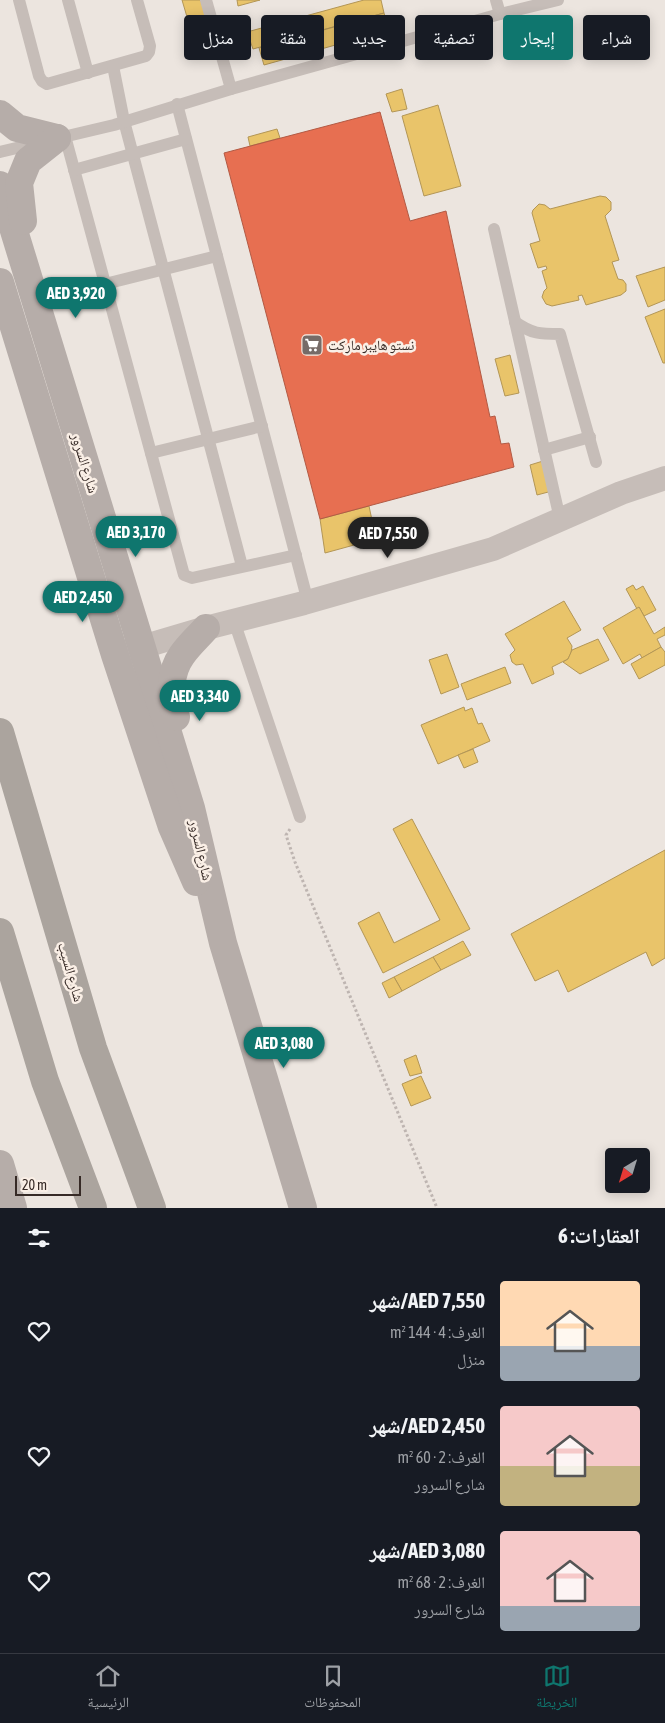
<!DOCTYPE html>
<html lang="ar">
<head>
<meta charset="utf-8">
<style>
  :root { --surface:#171b24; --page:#242831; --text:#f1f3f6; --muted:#9ea1a6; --line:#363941; --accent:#0f766e }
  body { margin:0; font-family:"Asap Condensed","Noto Naskh Arabic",sans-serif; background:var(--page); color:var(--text); direction:rtl; height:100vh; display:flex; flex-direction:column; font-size:19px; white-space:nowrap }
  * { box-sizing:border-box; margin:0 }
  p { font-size:16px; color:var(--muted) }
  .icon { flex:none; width:28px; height:28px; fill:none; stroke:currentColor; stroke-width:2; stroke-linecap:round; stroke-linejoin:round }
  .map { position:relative; height:1208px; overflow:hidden; direction:ltr }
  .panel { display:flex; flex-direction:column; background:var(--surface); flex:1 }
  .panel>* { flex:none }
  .banner { position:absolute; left:15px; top:15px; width:635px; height:45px; direction:rtl; display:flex; gap:10px }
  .needle { width:32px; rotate:218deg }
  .controls { position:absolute; left:605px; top:1148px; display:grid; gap:10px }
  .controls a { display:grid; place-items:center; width:45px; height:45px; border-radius:5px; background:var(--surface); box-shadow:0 2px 12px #0003; font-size:25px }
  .scale { position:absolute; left:15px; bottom:12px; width:66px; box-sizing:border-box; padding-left:5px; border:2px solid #362a26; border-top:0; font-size:14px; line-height:18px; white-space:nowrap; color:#362a26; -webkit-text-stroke:4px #faefe6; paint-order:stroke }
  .price { position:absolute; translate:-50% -42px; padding:0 11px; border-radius:18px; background:var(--accent); color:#fff; font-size:16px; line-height:32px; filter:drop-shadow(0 1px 2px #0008) }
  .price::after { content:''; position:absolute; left:50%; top:30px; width:15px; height:11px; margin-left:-8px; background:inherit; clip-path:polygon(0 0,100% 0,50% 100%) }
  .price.on { background:#222; color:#fff }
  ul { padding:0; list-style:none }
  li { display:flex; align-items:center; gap:15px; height:125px; padding:0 25px }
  li span { display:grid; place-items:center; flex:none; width:140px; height:100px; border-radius:5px; color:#555 }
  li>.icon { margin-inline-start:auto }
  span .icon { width:60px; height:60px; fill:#fffc; stroke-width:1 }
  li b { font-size:21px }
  h2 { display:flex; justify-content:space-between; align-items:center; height:60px; padding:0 25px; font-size:21px }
  .tag { padding:0 18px; border-radius:5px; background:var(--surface); box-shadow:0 2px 12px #0003; font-size:18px; line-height:45px }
  .tag.on { background:var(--accent); color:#fff }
  .tabs { display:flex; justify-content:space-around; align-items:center; height:70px; border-top:1px solid var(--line); background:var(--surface); font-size:14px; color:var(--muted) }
  .tabs a { display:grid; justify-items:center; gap:2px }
  .tabs .on { color:var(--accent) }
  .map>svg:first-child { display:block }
  .homes { fill:#e9c46a; stroke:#b39656 }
  .shops { fill:#e76f51; stroke:#b25a44 }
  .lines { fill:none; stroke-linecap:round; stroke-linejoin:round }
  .path { stroke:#beb5b1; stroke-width:3; stroke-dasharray:2.5 2.5; stroke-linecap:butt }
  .lane { stroke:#c6bdb8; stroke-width:12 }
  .street { stroke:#c6bdb8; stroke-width:24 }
  .secondary { stroke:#b6ada9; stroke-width:28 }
  .highway { stroke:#aba49e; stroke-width:28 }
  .labels { text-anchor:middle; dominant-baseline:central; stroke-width:5; stroke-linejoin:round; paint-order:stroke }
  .poi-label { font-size:14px; fill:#362a26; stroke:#faefe6; text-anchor:start }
  .street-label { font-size:14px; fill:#362a26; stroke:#faefe6 }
</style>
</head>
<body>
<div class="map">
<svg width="665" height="1208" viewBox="0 0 665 1208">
  <rect width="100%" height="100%" fill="#ece5df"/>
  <g class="homes">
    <path d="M182,0H201L213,40L195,44Z"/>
    <path d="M237,0H260L238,6Z"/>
    <path d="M364,0H381L384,13L253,49L247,32Z"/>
    <path d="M384,13L389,30L264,65L259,48Z"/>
    <path d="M402,89L407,109L392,112L386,94Z"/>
    <path d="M438,105L461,186L424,196L402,116Z"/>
    <path d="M277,129L280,138L250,146L248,137Z"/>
    <path d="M600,196L606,197L611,202V210L605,216L619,260L612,262L618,279L623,280L626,284V291L621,295L586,305L582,295L578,296L579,300L552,306L546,304L542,297L544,291L547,288L542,271L547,269L546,266L538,268L530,244L540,241L532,213L533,210L539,204L545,205L550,209Z"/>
    <path d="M665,267V300L648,307L636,276Z"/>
    <path d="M665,309V363H663L645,317Z"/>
    <path d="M510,355L519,393L505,396L495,359Z"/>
    <path d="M543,461L552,491L537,495L530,465Z"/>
    <path d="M369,506L376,539L325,553L320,519Z"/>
    <path d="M633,585L636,590L643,586L656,610L644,616L639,607L637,609L626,589Z"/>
    <path d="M564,601L581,630L567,638L572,646L571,653L568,659L552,667L554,674L532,684L523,664L516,665L512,662L510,655L515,650L505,634Z"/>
    <path d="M639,607L654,634L665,627V635L657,639L661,647L642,658L640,654L623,664L603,628Z"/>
    <path d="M598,639L609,660L580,674L563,662L568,659L572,650Z"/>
    <path d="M661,647L665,652V665L639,679L631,664Z"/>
    <path d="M447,654L459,687L441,694L429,660Z"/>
    <path d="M505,667L511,683L467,700L461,684Z"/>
    <path d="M464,707L465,711L472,708L478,724L482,723L490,741L438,764L421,725Z"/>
    <path d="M473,749L478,762L464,768L458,755Z"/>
    <path d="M412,819L470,929L383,973L358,923L379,912L394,943L440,920L393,829Z"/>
    <path d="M665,850V958L652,966L646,952L568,992L558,970L535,981L511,934Z"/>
    <path d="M463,941L471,955L441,970L433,957Z"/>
    <path d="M433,957L441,970L402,991L394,977Z"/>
    <path d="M394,977L402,991L389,998L382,983Z"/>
    <path d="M416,1055L422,1073L410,1076L404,1060Z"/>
    <path d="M421,1076L431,1098L411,1106L402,1084Z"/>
  </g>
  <path class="shops" d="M380,112L410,221L446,211L490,417L495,416L501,444L509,443L514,467L320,519L224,153Z"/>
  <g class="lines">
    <path class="path" d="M290,829L286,835L295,862L437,1208"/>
    <g class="lane">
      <path d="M19,0L39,76L42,81L47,84L146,56L149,52L150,46L137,0"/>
      <path d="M68,0L88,73"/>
      <path d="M206,0L231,89"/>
      <path d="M496,0L500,14"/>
      <path d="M113,66L124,121L242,566"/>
      <path d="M177,104L308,602"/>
      <path d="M65,136L184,575L192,578L296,555"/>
      <path d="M0,152L114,125L231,89L500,14L558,0"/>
      <path d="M74,170L186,139"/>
      <path d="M494,229L560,519"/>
      <path d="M105,284L217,256"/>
      <path d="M515,322C532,334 540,334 560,334L596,462"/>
      <path d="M544,450L590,437"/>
      <path d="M151,453L262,426"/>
      <path d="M234,621L300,817"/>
    </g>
    <path class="street" d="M125,652L206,628L304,603L493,549L621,493L665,478"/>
    <g class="secondary">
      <path d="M0,114L17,128L57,138"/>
      <path d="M0,185L191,808L223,943L303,1208"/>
      <path d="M23,221L19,183L28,161L57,138"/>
      <path d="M0,282L115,655L172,827L196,882"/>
      <path d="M176,717C170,697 169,673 182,655C189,645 198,637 206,628"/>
      <path d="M0,1164L13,1208"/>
    </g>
    <g class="highway">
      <path d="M0,732L93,1048L152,1208"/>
      <path d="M0,932L45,1081L93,1208"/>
    </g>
  </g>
  <defs>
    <g id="supermarket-square" transform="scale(1.125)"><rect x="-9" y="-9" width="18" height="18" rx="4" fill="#766b67" stroke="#faefe6"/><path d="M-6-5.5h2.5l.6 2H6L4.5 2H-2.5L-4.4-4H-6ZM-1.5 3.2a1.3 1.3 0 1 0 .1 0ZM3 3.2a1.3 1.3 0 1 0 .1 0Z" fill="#fff"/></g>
  </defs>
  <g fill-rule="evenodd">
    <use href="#supermarket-square" x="312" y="345"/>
  </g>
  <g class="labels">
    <g class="poi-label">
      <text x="328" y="345">نستو هايبر ماركت</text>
    </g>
    <g class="street-label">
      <text transform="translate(85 463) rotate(73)">شارع السرور</text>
      <text transform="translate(201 850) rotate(77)">شارع السرور</text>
      <text transform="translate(71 972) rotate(74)">شارع السيب</text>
    </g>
  </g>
</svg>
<div class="controls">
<a><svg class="needle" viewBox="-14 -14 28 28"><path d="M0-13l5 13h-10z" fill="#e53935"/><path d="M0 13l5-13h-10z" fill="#9ea1a6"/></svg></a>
</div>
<div class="scale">20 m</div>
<b class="price" style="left:76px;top:319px">AED 3,920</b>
<b class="price" style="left:136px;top:558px">AED 3,170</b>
<b class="price on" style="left:388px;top:559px">AED 7,550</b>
<b class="price" style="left:83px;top:623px">AED 2,450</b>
<b class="price" style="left:200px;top:722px">AED 3,340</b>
<b class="price" style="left:284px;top:1069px">AED 3,080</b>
<div class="banner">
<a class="tag">شراء</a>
<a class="tag on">إيجار</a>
<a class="tag">تصفية</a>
<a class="tag">جديد</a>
<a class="tag">شقة</a>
<a class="tag">منزل</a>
</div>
</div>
<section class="panel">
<h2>العقارات: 6<svg class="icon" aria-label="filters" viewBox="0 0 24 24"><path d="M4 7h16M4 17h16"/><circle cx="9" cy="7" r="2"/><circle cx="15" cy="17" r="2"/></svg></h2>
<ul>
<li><span style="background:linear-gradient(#ffd9b3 65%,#9aa5b1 0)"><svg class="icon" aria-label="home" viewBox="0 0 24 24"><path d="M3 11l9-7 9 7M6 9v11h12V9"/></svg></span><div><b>AED 7,550/شهر</b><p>الغرف: 4 · 144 m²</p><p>منزل</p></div><svg class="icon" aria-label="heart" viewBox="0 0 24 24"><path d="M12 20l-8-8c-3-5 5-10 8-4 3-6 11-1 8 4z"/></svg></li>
<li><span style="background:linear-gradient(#f6c9c9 60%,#c2b280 0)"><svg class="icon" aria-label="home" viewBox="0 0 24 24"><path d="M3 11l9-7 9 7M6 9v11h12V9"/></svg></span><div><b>AED 2,450/شهر</b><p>الغرف: 2 · 60 m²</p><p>شارع السرور</p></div><svg class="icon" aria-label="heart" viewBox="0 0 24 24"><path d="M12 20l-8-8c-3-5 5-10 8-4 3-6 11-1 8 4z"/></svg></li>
<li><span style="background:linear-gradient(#f6c9c9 75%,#9aa5b1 0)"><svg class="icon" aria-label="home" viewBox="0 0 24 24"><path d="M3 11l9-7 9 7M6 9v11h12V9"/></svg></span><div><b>AED 3,080/شهر</b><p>الغرف: 2 · 68 m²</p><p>شارع السرور</p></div><svg class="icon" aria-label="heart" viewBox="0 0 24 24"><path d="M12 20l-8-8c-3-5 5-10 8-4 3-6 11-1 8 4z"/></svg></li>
</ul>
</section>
<nav class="tabs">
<a class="on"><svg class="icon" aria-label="map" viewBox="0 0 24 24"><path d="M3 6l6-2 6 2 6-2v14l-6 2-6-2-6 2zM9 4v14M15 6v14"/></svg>الخريطة</a>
<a><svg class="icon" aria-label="saved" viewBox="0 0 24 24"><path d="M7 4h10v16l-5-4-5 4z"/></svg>المحفوظات</a>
<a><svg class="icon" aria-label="home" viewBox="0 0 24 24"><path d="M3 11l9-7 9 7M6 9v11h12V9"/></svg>الرئيسية</a>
</nav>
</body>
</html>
